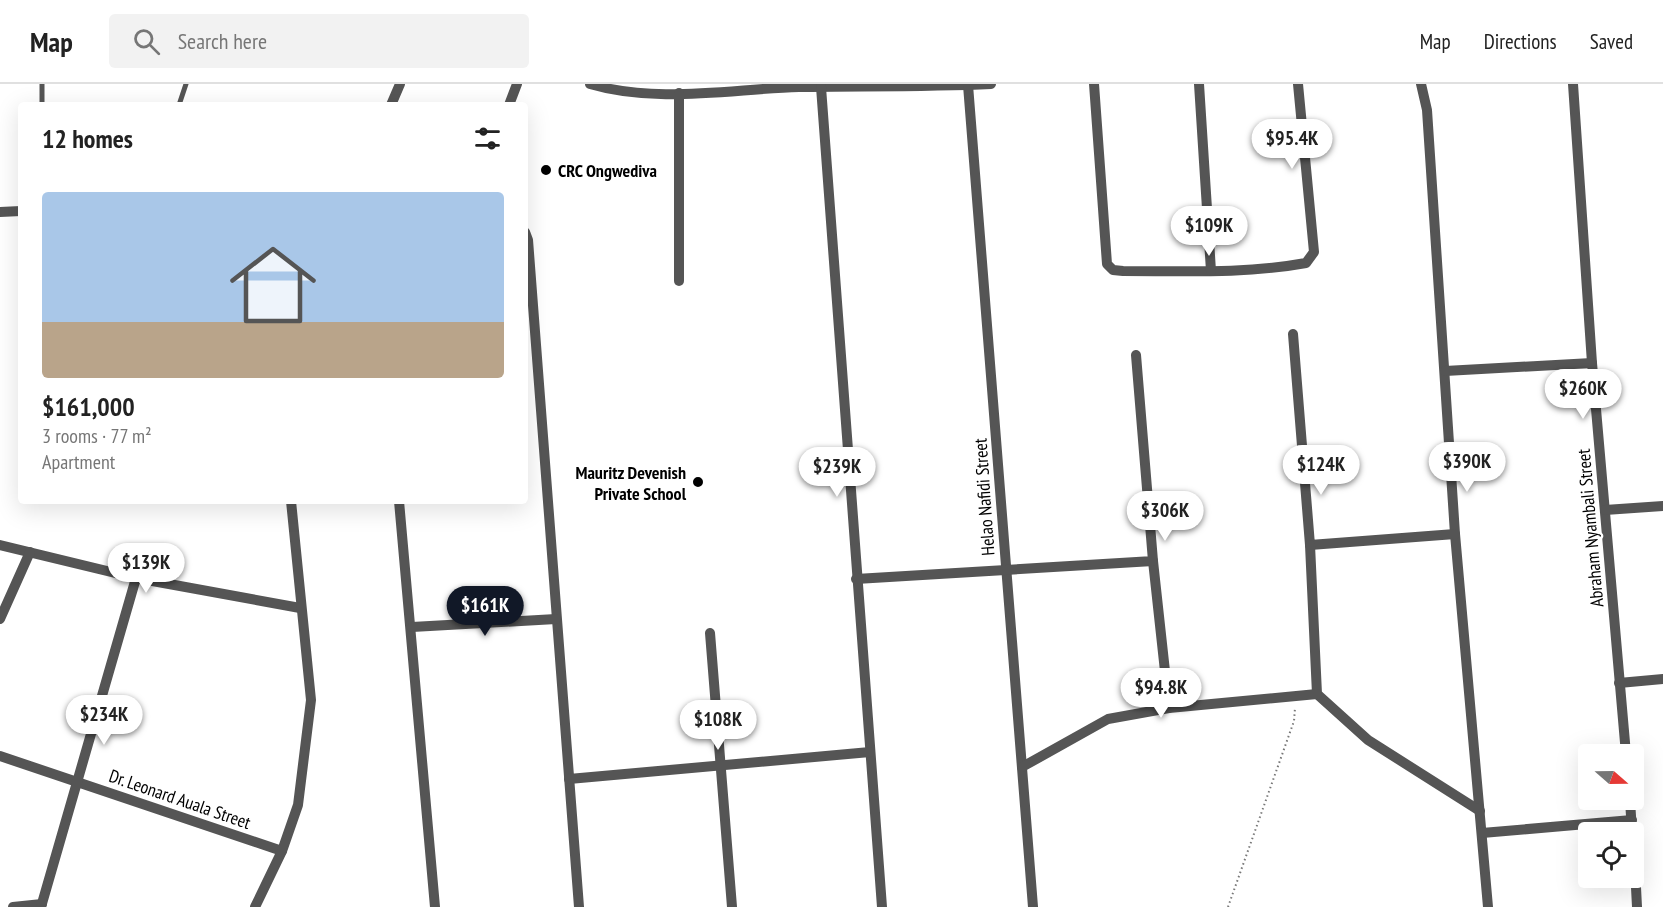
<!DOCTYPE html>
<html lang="en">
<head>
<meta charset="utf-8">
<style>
  :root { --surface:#fff; --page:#f2f2f2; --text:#222; --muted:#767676; --line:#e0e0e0; --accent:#111827 }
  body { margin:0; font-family:"PT Sans Narrow",sans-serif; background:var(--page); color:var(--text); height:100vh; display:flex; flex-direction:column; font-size:22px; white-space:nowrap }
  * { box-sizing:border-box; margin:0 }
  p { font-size:20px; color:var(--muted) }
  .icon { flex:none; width:33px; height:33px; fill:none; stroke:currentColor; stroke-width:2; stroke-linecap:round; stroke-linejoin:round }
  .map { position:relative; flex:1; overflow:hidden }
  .side { position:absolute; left:18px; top:18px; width:510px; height:402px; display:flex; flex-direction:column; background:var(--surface); border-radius:6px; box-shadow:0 6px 24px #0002 }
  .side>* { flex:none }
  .needle { width:39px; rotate:110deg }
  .tools { position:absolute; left:1578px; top:660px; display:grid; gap:12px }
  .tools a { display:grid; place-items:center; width:66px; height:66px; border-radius:6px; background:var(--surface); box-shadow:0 6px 24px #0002; font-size:30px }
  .price { position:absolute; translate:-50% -51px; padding:0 14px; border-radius:21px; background:#fff; color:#222; font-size:20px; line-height:39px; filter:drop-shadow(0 2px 3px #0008) }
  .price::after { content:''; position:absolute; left:50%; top:36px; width:18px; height:14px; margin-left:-9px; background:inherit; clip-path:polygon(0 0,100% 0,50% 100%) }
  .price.current { background:var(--accent); color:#fff }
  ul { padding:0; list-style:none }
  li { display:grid; align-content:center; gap:12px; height:318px; padding:0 24px }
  li span { display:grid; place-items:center; height:186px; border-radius:6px; color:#555 }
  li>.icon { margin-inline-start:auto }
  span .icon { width:108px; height:108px; fill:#fffc; stroke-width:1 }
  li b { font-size:26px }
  h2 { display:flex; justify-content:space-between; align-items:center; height:72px; padding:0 24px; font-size:26px }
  header { display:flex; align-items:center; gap:36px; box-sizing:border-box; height:84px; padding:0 30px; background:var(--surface); border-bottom:2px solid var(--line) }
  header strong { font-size:28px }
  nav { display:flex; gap:33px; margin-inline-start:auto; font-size:21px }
  .search { width:420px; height:54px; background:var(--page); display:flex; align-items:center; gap:15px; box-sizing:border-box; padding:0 21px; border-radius:6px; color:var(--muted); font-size:22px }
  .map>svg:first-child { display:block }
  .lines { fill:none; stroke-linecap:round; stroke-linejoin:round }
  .path { stroke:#777; stroke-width:2; stroke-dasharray:1.5 3; stroke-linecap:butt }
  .service { stroke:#555; stroke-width:5 }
  .minor { stroke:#555; stroke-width:10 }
  .poi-dot { fill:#000; stroke:#fff; stroke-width:2 }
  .labels { text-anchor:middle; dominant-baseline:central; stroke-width:4.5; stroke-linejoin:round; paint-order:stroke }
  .poi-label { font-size:18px; font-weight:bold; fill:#000; stroke:#fff; text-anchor:start }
  .street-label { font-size:18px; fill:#000; stroke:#fff }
</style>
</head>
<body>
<header>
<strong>Map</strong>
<div class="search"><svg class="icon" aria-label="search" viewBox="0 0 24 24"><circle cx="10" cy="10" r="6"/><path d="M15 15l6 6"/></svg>Search here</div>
<nav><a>Map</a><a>Directions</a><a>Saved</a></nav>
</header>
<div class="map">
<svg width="1663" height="823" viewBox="0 0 1663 823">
  <rect width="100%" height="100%" fill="#fff"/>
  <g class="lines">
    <path class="path" d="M1228,823L1294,637L1295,624"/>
    <g class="service">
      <path d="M42,21V0"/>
      <path d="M179,21L186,0"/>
    </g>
    <g class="minor">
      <path d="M590,0C657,20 731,5 799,3C863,2 927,3 991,0"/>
      <path d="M1094,0L1107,180L1113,186L1123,187C1184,187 1246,190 1306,179L1314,168L1298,0"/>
      <path d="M1199,0L1211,187"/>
      <path d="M1421,0L1427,26L1455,450L1488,823"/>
      <path d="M1573,0L1592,279L1626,670"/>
      <path d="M968,1L1033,823"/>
      <path d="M821,3L882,823"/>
      <path d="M679,9V197"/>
      <path d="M391,21L400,0"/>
      <path d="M509,21L517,0"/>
      <path d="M0,128L21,127"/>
      <path d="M525,148L528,156L579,823"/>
      <path d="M1293,250L1310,461L1455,450"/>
      <path d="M1445,287L1592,279"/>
      <path d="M399,417L435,823"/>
      <path d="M1605,426L1663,422"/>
      <path d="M0,461L136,494L300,524"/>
      <path d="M1310,461L1317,610L1368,656L1480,727"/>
      <path d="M1153,477L1169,624L1317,610"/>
      <path d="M856,495L1153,477L1136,271"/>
      <path d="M0,535L30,468"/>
      <path d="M412,543L556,535"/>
      <path d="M710,549L732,823"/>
      <path d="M1619,599L1663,595"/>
      <path d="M0,672L282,767"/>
      <path d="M1022,683L1108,635L1169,624"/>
      <path d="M569,695L870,668"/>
      <path d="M1630,716L1632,748"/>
      <path d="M1482,749L1632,736"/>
      <path d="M1634,764L1637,823"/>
      <path d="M13,823L42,820"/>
      <path d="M41,823L136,494"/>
      <path d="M255,823L282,767L298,721L311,616L291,417"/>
    </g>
  </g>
  <g class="poi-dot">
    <circle cx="546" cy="86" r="6"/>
    <circle cx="698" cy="398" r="6"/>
  </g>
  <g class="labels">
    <g class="poi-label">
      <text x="558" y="86">CRC Ongwediva</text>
      <text x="686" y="388" text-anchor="end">Mauritz Devenish<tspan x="686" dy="21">Private School</tspan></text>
    </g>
    <g class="street-label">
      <text transform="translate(984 413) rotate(-94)">Helao Nafidi Street</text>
      <text transform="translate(1590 444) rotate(-95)">Abraham Nyambali Street</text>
      <text transform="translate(180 715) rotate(19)">Dr. Leonard Auala Street</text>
    </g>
  </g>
</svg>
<div class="tools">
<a><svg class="needle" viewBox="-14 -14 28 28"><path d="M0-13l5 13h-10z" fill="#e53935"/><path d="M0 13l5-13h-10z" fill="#767676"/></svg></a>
<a><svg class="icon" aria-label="locate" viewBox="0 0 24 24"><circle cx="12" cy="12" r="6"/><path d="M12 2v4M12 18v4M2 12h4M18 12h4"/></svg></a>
</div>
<b class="price" style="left:1292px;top:86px">$95.4K</b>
<b class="price" style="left:1209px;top:173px">$109K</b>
<b class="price" style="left:1583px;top:336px">$260K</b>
<b class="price" style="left:1467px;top:409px">$390K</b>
<b class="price" style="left:1321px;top:412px">$124K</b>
<b class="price" style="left:837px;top:414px">$239K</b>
<b class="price" style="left:1165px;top:458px">$306K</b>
<b class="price" style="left:146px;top:510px">$139K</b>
<b class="price current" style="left:485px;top:553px">$161K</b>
<b class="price" style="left:1161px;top:635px">$94.8K</b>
<b class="price" style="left:104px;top:662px">$234K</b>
<b class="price" style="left:718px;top:667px">$108K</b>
<section class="side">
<h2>12 homes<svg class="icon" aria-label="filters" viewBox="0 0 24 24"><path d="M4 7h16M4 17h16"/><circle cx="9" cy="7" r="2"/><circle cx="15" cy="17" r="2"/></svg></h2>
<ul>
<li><span style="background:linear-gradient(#a9c7e8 70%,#b9a48a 0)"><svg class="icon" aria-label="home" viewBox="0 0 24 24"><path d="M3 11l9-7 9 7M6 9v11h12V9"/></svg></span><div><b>$161,000</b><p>3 rooms · 77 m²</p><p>Apartment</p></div></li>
</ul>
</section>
</div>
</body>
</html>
